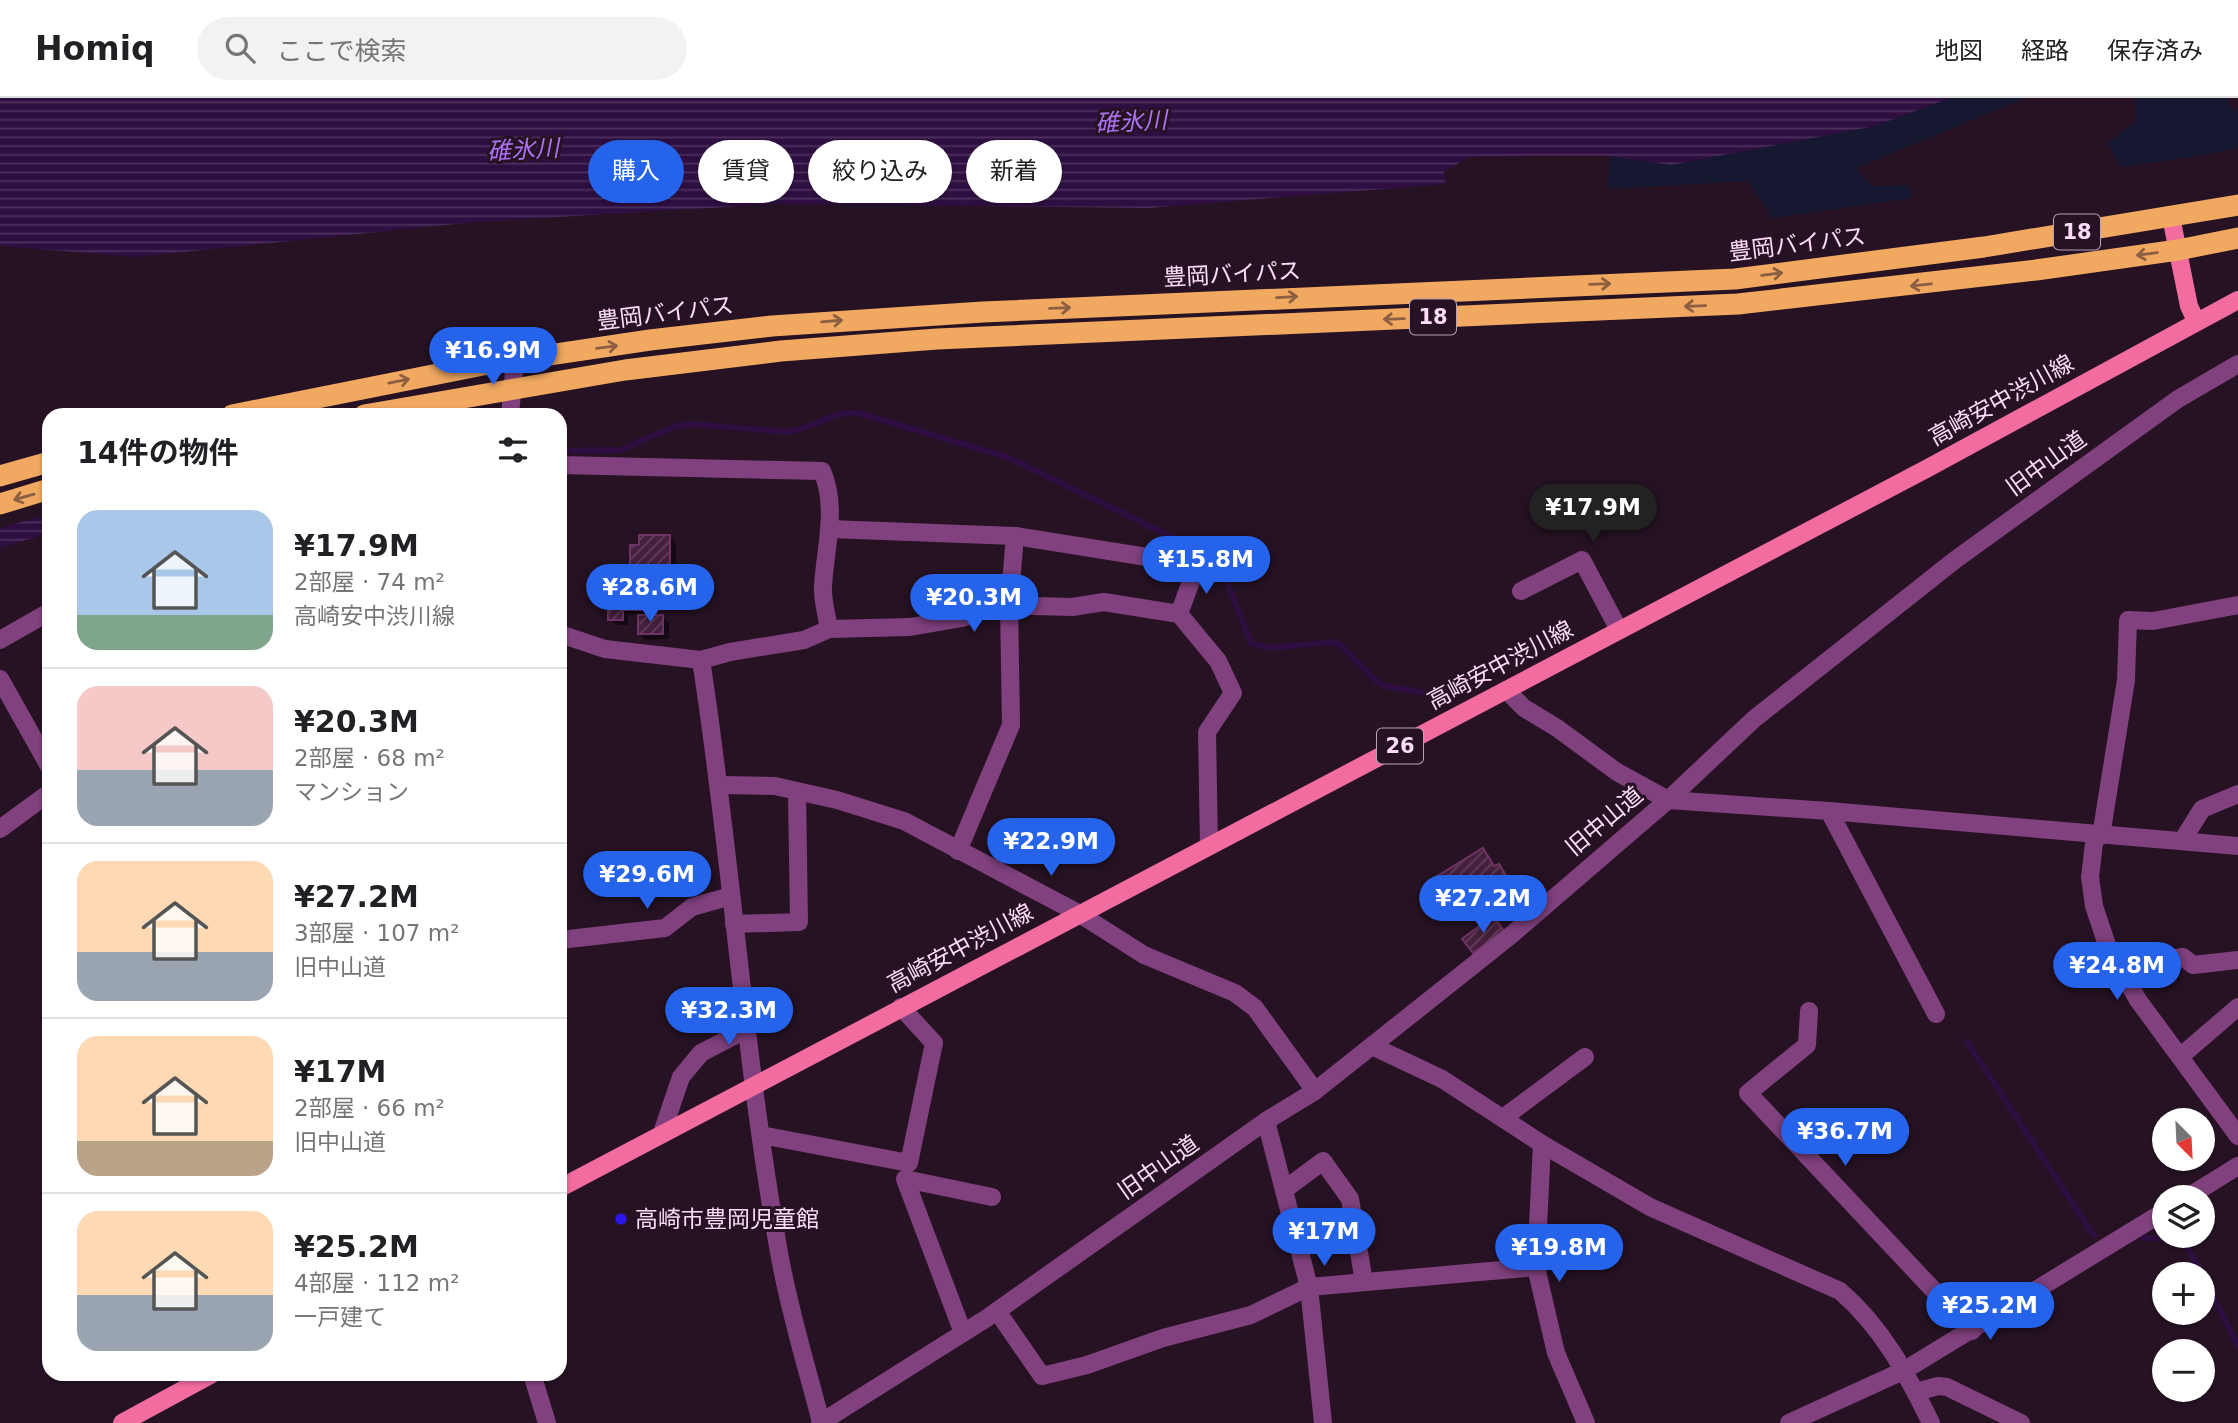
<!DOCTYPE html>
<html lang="ja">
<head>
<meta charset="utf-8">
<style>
  :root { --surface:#fff; --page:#f2f2f2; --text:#202124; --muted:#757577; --line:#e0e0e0; --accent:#2563eb }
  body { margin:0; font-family:"DejaVu Sans","Noto Sans JP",sans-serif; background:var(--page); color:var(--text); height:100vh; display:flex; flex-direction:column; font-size:26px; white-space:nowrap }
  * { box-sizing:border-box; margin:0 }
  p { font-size:23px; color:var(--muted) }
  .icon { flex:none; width:38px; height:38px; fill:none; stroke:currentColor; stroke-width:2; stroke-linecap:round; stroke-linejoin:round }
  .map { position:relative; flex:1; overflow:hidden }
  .sheet { position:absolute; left:42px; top:310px; width:525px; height:973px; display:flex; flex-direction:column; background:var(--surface); border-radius:21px; box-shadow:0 2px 5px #0004 }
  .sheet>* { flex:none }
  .hud { position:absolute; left:588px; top:42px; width:665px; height:63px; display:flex; gap:14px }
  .needle { width:46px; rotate:156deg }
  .fabs { position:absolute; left:2152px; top:1010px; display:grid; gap:14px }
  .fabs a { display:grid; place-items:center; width:63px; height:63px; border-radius:50%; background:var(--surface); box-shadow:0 2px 5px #0004; font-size:35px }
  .price { position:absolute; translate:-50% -60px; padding:0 16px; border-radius:24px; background:var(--accent); color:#fff; font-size:23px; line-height:46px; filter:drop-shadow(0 2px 4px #0008) }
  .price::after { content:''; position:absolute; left:50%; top:42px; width:21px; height:16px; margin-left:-10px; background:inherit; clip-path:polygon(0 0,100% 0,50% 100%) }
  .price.on { background:#222; color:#fff }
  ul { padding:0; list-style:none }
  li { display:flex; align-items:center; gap:21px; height:175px; padding:0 35px }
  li+li { border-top:2px solid var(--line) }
  li span { display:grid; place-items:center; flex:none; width:196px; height:140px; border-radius:21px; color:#555 }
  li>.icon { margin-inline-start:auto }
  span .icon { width:84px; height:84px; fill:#fffc; stroke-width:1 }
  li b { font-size:30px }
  h2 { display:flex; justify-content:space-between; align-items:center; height:84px; padding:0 35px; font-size:30px }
  .pill { padding:0 24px; border-radius:32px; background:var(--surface); box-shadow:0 2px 5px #0004; font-size:24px; line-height:63px }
  .pill.on { background:var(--accent); color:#fff }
  header { display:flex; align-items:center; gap:42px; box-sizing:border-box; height:98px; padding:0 35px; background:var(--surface); border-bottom:2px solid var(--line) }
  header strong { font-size:33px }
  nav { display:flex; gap:38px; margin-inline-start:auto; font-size:24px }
  .search { width:490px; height:63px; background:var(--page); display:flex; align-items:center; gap:18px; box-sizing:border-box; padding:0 24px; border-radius:38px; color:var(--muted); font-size:26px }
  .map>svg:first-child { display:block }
  .grass { fill:#161730 }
  .water { fill:url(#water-rules) }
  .pier { fill:#261223 }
  .shadow { fill:#0007 }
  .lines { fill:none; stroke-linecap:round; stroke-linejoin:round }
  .stream { stroke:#2f0f42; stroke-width:6 }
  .building { fill:url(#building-hatch); stroke:#6f3465; stroke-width:2 }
  .minor { stroke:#81417f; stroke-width:18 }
  .major { stroke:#f26ca0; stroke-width:18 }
  .highway { stroke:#f1a961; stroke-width:21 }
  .oneway { stroke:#8c5e42 }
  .poi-dot { fill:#2a18ea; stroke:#261223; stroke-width:2.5 }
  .labels { text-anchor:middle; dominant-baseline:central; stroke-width:6; stroke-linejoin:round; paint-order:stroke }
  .shield { fill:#261223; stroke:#bc9fb8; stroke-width:2 }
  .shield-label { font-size:21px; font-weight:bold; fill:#fcdbf8 }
  .street-label { font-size:23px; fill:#fcdbf8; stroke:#261223 }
  .poi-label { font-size:23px; fill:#fcdbf8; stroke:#261223; text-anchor:start }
  .water-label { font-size:24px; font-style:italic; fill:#ab72f2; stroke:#261223 }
</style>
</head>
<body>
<header>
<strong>Homiq</strong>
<div class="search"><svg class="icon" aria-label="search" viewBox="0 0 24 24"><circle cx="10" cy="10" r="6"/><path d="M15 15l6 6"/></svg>ここで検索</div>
<nav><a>地図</a><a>経路</a><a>保存済み</a></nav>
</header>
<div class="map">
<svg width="2238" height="1325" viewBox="0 0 2238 1325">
  <defs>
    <pattern id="water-rules" width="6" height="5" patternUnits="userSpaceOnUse" patternTransform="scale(1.75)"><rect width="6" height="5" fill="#2f0f42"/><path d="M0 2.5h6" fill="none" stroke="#4e315e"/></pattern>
    <pattern id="building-hatch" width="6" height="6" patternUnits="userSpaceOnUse" patternTransform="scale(1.75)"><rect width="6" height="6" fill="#46203e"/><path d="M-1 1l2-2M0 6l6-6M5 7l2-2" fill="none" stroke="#62405b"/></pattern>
  </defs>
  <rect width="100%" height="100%" fill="#261223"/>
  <g class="grass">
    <path d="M1950,0H2026L1856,70L1872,88L1909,87L1911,100L1772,120L1748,83L1608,91L1610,58L1671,67L1875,28Z"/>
    <path d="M2135,0H2227L2231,12L2238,10V50L2199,58L2121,69L2107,45L2136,24Z"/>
  </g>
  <g class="water">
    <path d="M0,0H1950L1875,28L1671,67L1610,58L1469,59L1444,74L1446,86L1149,110L777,106L475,124L136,159L0,148Z"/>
    <path d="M49,416V435L0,450V430Z"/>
  </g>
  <path class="pier" d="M1610,58V62H1470L1448,76L1449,86L1446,89L1444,74L1469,59Z"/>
  <g class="shadow">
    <path d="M670,439L676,445V482H647L641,473L632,467L641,448Z"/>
    <path d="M644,486L650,492V519H663L669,525V541L646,542L640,536V517H628V527H616L610,521Z"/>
    <path d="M1483,752L1497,769L1499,768L1508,777L1523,802L1508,811L1497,800L1456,825L1446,816Z"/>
  </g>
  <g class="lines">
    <g class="stream">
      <path d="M560,353L620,352L673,329L693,326L787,334C815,330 830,313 858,315L1007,359L1203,454L1224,477L1251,545L1270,550L1332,544L1339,546L1376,583L1386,588L1448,599"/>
      <path d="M1967,944L2094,1138"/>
      <path d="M2143,1140L2183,1141L2202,1176"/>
      <path d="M2203,1178L2238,1248"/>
    </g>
  </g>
  <g class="building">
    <path d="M639,437H670V477H639V468H630V447H639Z"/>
    <path d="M608,484H645V512H623V522H608Z"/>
    <rect x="638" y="517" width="25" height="19"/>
    <path d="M1483,750L1494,768L1499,766L1515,792L1497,802L1489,790L1445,817L1426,785Z"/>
    <path d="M1493,818L1504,833L1473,855L1462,841Z"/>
  </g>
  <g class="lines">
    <g class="minor">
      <path d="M510,317L515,262"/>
      <path d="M560,367L822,373C838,409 825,451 823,488C822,502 827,517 829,531"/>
      <path d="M830,431L1015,438L1197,467L1179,516"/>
      <path d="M1521,493L1582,462L1619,532"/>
      <path d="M560,536L605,551L701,562L730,554L804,542L829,531L910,529L962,520L998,507L1072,509L1104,504L1179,516L1218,563L1233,595L1207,634L1209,748"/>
      <path d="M0,542L49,514"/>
      <path d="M701,562C732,761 744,962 780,1160C790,1215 807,1270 821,1324"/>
      <path d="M0,581L49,668"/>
      <path d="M1506,592L1524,610L1557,630L1617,674L1668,702L1829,713L2238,748"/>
      <path d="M720,687L775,688L837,702L904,723L1078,815L1144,857L1235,895L1255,910L1315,993"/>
      <path d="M1829,713L1936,916"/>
      <path d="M0,731L49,695"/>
      <path d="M2095,737L2090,779L2094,808L2108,850L2138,902L2238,1038"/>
      <path d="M2101,738L2126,582L2128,522L2153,523L2238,507"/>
      <path d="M2182,743L2202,711L2238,696"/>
      <path d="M958,753L1011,627L1009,508L1015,438"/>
      <path d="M734,826L799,824L797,694"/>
      <path d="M560,842L665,830L692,809L731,798"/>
      <path d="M2124,878L2146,865L2183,859L2193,867L2238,862"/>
      <path d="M1809,913L1807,947L1748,995L1972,1233"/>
      <path d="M1372,948L1442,981L1542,1046L1650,1109L1840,1193C1882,1229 1907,1276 1931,1325"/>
      <path d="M2181,958L2238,909"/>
      <path d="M1503,1020L1585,959"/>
      <path d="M1266,1023L1309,1189L1323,1325"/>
      <path d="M662,1035L681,979L701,955L747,931"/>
      <path d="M761,1037L909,1065L934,945L901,909"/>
      <path d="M1542,1046L1536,1169L1556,1255L1586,1325"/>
      <path d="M1284,1092L1323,1063L1350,1101L1364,1184"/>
      <path d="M2188,1099L2238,1068"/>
      <path d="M997,1213L1042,1278L1087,1267L1163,1240L1251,1217L1309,1189L1536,1169"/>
      <path d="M963,1235L905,1081L992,1099"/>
      <path d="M532,1276L547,1325"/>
      <path d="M1916,1294L1938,1288L1947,1289L2021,1325"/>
      <path d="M820,1325L987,1220L1266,1023L1315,993L1510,838L1668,702L1754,621L1955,462L2178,301L2238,266"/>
      <path d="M1789,1325L1905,1272L2165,1113"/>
    </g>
    <g class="major">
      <path d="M2171,119L2189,208L2196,223"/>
      <path d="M560,1090L1928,370L2238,202"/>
      <path d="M122,1325L212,1276"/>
    </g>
    <g class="highway">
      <path d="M232,317L488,266L650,242L772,228L983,214L1735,181L1984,149L2238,107"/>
      <path d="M364,317L625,272L781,253L937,241L1738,206L2036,172L2178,152L2238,140"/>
      <path d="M0,378L49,364"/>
      <path d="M0,406L49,391"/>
    </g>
  </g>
  <defs><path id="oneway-shaft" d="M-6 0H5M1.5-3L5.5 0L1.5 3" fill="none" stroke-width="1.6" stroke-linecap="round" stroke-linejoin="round" transform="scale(1.75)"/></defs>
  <g class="oneway">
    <use href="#oneway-shaft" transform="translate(2147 156) rotate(172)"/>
    <use href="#oneway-shaft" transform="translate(1772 176) rotate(-7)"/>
    <use href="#oneway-shaft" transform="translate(1600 186) rotate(-2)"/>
    <use href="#oneway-shaft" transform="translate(1921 187) rotate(174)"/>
    <use href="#oneway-shaft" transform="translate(1287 199) rotate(-3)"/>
    <use href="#oneway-shaft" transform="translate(1695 208) rotate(178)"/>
    <use href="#oneway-shaft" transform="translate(1060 210) rotate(-2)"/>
    <use href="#oneway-shaft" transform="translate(1394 221) rotate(178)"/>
    <use href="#oneway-shaft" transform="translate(832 223) rotate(-5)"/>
    <use href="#oneway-shaft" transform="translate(607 249) rotate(-8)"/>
    <use href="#oneway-shaft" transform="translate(399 283) rotate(-11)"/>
    <use href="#oneway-shaft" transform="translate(24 399) rotate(164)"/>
  </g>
  <circle class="poi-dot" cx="621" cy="1121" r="7"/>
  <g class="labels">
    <g class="shield">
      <rect x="2054" y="116.5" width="46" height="35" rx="5"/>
      <rect x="1410" y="201.5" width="46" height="35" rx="5"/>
      <rect x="1377" y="630.5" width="46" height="35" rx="5"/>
    </g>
    <g class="shield-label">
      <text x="2077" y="134">18</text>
      <text x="1433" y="219">18</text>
      <text x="1400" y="648">26</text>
    </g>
    <g class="street-label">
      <text transform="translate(1797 146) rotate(-7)">豊岡バイパス</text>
      <text transform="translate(1232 176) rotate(-3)">豊岡バイパス</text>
      <text transform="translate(665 215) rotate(-7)">豊岡バイパス</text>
      <text transform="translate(2001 302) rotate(-29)">高崎安中渋川線</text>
      <text transform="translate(2046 365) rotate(-36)">旧中山道</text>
      <text transform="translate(1500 567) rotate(-28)">高崎安中渋川線</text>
      <text transform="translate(1604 723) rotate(-40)">旧中山道</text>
      <text transform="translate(960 850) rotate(-28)">高崎安中渋川線</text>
      <text transform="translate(1158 1069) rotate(-35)">旧中山道</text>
    </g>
    <g class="poi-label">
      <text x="635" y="1121">高崎市豊岡児童館</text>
    </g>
    <g class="water-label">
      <text transform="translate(1131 24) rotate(-3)">碓氷川</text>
      <text transform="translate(523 52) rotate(-3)">碓氷川</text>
    </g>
  </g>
</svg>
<div class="fabs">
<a><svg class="needle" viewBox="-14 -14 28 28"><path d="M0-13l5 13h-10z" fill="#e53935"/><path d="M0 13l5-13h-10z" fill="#757577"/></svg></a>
<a><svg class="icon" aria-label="layers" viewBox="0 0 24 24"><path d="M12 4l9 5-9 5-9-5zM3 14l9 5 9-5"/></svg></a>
<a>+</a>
<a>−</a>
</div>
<b class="price" style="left:493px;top:289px">¥16.9M</b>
<b class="price on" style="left:1593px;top:446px">¥17.9M</b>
<b class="price" style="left:1206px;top:498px">¥15.8M</b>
<b class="price" style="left:650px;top:526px">¥28.6M</b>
<b class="price" style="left:974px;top:536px">¥20.3M</b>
<b class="price" style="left:1051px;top:780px">¥22.9M</b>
<b class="price" style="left:647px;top:813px">¥29.6M</b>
<b class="price" style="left:1483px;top:837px">¥27.2M</b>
<b class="price" style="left:2117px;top:904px">¥24.8M</b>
<b class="price" style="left:729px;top:949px">¥32.3M</b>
<b class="price" style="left:1845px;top:1070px">¥36.7M</b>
<b class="price" style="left:1324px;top:1170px">¥17M</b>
<b class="price" style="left:1559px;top:1186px">¥19.8M</b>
<b class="price" style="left:1990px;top:1244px">¥25.2M</b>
<div class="hud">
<a class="pill on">購入</a>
<a class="pill">賃貸</a>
<a class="pill">絞り込み</a>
<a class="pill">新着</a>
</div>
<section class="sheet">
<h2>14件の物件<svg class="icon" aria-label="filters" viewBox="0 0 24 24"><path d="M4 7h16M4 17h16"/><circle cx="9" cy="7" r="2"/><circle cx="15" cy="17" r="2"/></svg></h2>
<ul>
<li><span style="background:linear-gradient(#a9c7e8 75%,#7fa58c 0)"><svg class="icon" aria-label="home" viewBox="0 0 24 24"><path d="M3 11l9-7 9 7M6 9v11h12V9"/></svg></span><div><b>¥17.9M</b><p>2部屋 · 74 m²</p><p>高崎安中渋川線</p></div></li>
<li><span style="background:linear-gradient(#f6c9c9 60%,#9aa5b1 0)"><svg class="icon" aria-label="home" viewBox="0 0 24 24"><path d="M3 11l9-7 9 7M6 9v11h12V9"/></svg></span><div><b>¥20.3M</b><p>2部屋 · 68 m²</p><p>マンション</p></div></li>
<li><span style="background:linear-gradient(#ffd9b3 65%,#9aa5b1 0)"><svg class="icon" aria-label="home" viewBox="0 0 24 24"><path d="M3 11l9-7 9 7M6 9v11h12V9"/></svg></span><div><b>¥27.2M</b><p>3部屋 · 107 m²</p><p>旧中山道</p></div></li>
<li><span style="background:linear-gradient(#ffd9b3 75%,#b9a48a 0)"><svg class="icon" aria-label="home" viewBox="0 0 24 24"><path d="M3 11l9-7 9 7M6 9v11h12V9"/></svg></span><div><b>¥17M</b><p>2部屋 · 66 m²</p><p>旧中山道</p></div></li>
<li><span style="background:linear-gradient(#ffd9b3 60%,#9aa5b1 0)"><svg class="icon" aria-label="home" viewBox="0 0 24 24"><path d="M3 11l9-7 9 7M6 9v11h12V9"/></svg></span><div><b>¥25.2M</b><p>4部屋 · 112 m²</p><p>一戸建て</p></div></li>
</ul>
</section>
</div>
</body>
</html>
